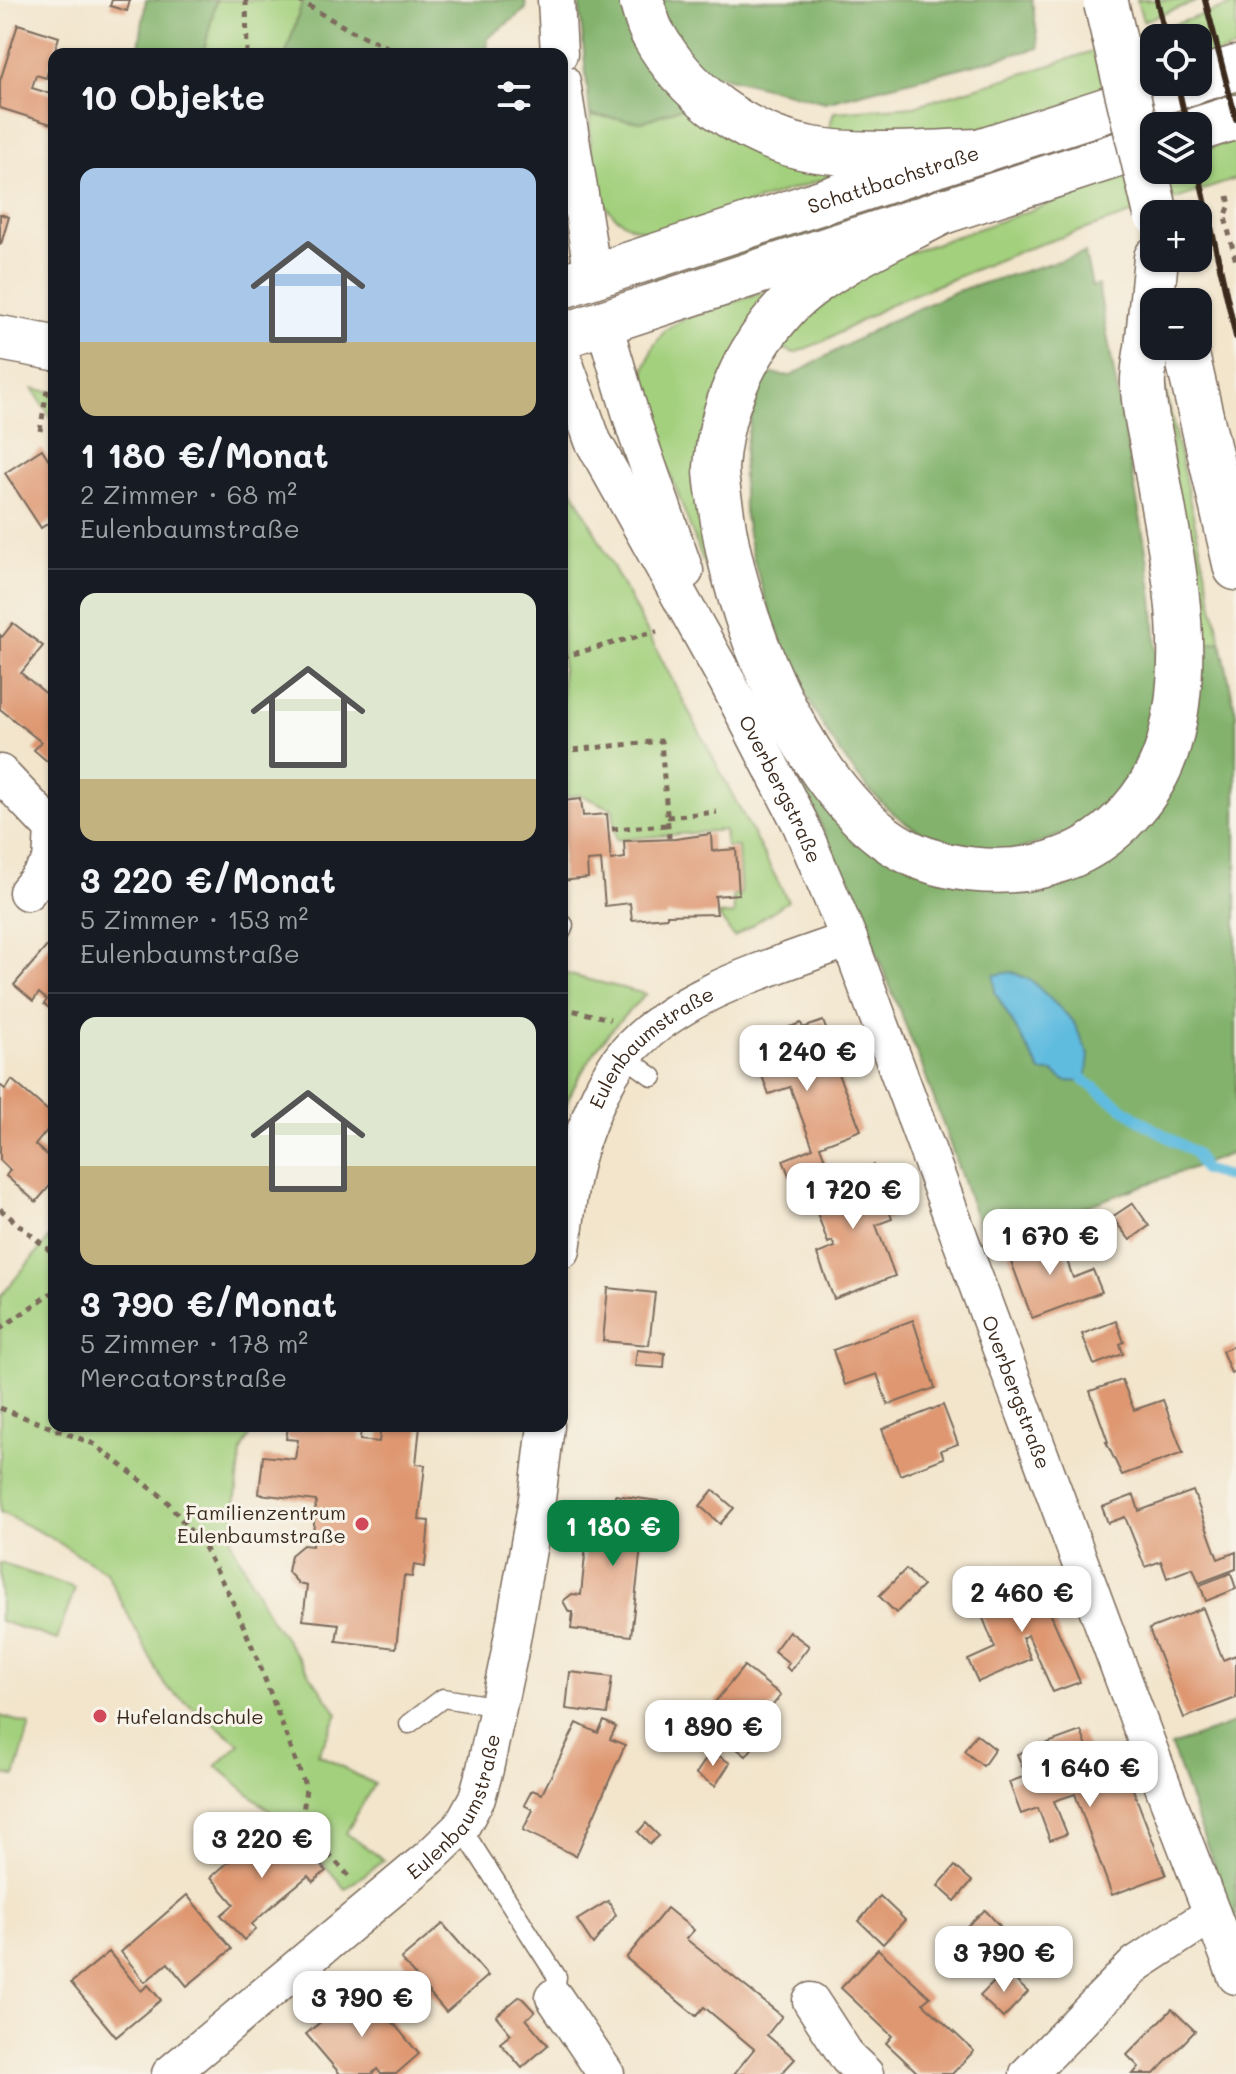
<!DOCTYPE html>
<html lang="de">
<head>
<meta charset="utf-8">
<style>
  :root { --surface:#171b24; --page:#20242c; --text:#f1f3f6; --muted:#9ea1a6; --line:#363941; --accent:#0b8043 }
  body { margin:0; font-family:Mali,sans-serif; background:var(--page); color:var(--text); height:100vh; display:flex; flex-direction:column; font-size:30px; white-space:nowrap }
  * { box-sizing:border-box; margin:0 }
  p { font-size:26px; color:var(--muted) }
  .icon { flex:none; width:44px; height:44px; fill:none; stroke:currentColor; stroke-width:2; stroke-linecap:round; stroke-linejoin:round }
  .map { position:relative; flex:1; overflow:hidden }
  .drawer { position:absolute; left:48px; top:48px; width:520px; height:1384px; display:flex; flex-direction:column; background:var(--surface); border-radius:16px; box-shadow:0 2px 6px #0004 }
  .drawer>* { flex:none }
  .controls { position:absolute; left:1140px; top:24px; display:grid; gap:16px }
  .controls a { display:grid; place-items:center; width:72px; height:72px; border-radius:16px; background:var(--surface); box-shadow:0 2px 6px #0004; font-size:40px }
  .price { position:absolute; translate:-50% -68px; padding:0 18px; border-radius:16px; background:#fff; color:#222; font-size:26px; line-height:52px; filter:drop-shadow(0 2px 4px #0008) }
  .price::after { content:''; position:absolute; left:50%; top:48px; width:24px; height:18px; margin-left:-12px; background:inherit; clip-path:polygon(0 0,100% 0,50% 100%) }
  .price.current { background:var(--accent); color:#fff }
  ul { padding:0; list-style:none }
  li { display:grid; align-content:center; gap:16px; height:424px; padding:0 32px }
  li+li { border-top:2px solid var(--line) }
  li span { display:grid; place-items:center; height:248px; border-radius:16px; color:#555 }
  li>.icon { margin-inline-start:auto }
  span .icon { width:144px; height:144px; fill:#fffc; stroke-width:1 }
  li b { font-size:34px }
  h2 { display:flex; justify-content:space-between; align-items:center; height:96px; padding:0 32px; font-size:34px }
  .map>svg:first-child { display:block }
  .green { fill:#a3d07d; stroke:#6f7d4e; stroke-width:2 }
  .forest { fill:#82b26c; stroke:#5e6e45; stroke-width:2 }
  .water { fill:#61bcdf; stroke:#4e737e; stroke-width:2 }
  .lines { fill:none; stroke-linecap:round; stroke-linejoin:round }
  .stream { stroke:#61bcdf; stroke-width:11 }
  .building { fill:#de9771 }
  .service-casing { stroke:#7b6b5b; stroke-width:21 }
  .minor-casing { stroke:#7b6b5b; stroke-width:39 }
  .tertiary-casing { stroke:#7b6b5b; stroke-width:47 }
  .trunk-casing { stroke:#7b6b5b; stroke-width:47 }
  .path { stroke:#7b6b5b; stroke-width:5; stroke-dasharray:6 6; stroke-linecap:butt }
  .service { stroke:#fff; stroke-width:18 }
  .minor { stroke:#fff; stroke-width:36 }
  .tertiary { stroke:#fff; stroke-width:44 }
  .trunk { stroke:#fff; stroke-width:44 }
  .rail { stroke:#3b2a1e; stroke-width:6 }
  .trunk-bridge-casing { stroke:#7b6b5b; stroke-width:47; stroke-linecap:butt }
  .trunk-bridge { stroke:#fff; stroke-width:44 }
  .poi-dot { fill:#d1495b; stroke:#f7f3e8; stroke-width:3 }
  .labels { text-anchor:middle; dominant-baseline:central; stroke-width:6; stroke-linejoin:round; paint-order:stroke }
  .street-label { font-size:20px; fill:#3b2a1e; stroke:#f7f3e8 }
  .poi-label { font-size:20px; fill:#3b2a1e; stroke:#f7f3e8; text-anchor:end }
</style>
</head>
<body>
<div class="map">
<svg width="1236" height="2074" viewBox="0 0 1236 2074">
  <rect width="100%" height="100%" fill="#f7f3e8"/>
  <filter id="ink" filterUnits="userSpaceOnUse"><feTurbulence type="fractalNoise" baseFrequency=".0125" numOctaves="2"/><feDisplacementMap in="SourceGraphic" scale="16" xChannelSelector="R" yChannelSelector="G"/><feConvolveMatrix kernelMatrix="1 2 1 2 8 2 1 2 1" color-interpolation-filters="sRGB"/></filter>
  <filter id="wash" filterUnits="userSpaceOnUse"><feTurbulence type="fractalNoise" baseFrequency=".006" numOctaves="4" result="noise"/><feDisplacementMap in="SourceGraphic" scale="32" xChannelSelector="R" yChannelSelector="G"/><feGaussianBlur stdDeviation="1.8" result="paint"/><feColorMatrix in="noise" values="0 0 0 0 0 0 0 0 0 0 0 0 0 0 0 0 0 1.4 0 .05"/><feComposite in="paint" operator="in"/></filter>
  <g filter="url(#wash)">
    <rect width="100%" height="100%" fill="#f2e5cc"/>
    <g class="green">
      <path d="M216,0H303L286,54H203Z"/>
      <path d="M1137,0H1200L1143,21Z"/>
      <path d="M1236,4V48L1198,61V38H1154V76L1023,120L954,133L827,135L834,112L914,106L1032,71Z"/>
      <path d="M1236,87V107L1176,126H1154L641,291L644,281Z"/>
      <path d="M690,104L845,172L660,233C591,228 590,171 590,115L642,122Z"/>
      <path d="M1236,140V179L1023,250L893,303L824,341L794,353L782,348L810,317L839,289L892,259L1154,167V170H1198V151Z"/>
      <path d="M774,289L753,322L718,567L708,574L665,460L645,389V368L653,347L666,329L686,318Z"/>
      <path d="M1163,379L1221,642L1195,646Z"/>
      <path d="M33,389L54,392V422Z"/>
      <path d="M562,469L788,901L734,937L718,915L734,914L733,896L741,895L738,847H726L724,830L616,840L613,809L581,795L562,797Z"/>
      <path d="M562,973L646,994C606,1032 583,1062 562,1113Z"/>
      <path d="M54,1232V1426H254L241,1453L231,1541L270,1618L338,1714L318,1754L374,1784L346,1833L384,1860L345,1889L301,1837L216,1766L240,1744L165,1686L106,1572L48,1536L0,1512V1297Z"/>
      <path d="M0,1563L75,1588L57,1640L0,1621Z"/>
      <path d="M0,1716L30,1725L15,1777L0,1773Z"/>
    </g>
    <g class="forest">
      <path d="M146,0H216L203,54H138Z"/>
      <path d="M303,0H525L526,9L488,38L487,54H286Z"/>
      <path d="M579,0H1032L1039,48L825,102L717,75L690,104L642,122L590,115Z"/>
      <path d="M1085,253L1092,287L1098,285C1110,352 1122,418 1134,484C1148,560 1166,643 1150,721C1141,767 1105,818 1060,835C1045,841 1029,848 1012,850C991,854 946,843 926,834C834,793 754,603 744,508C739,458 749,420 765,373L791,376L888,322L957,291Z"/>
      <path d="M1221,642L1236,714V1152L985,1243L924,1071L861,915L798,774L806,769L914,869L1110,851L1195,646Z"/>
      <path d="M1236,1722V1927L1171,1746Z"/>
    </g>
    <path class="water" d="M1012,972L1032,981L1073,1021L1089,1055L1086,1082L1065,1081L1053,1072H1041L995,992L994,975Z"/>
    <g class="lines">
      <path class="stream" d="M1078,1072L1086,1082L1147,1125L1195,1153L1204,1170L1229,1177"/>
    </g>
    <g id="blocks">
      <g class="building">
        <path d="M112,0H130L127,11L110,6Z"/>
        <path d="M18,24L59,37L46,78L36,75L32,88L54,95V125L0,108V81Z"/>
        <path d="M0,214L9,217L1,244H0Z"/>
        <path d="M42,449L54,468V519L41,528L5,473Z"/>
        <path d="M13,623L43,646L21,673L54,700V767L34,750L41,742L0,709V635L2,637Z"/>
        <path d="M581,799L583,816L607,814L611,860L625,858L624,841L675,839L711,834L712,851L736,849L739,894L715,896L717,914L667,915V917L632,920L630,903L605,906L601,860L587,861L588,878L562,881V801Z"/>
        <path d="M54,938V1012L44,1004L47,1000L39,993L33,1001L14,985Z"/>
        <path d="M823,1021L832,1045L827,1047L861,1130L820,1146L832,1178L795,1191L783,1160L813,1148L790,1087L769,1094L760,1071L755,1073L746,1049L766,1042L765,1036L801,1023L803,1028Z"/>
        <path d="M12,1080L54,1116V1122L35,1145L54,1161V1181L36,1202L6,1176L10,1170L0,1160V1085L5,1089Z"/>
        <path d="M873,1165L892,1219L876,1225L895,1276L834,1299L817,1254L835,1247L832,1241L828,1243L808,1188Z"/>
        <path d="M1133,1203L1149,1226L1130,1240L1112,1217Z"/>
        <path d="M1058,1234L1073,1278L1093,1270L1102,1292L1032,1318L1008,1253Z"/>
        <path d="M608,1288L655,1293L649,1345L603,1341Z"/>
        <path d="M913,1320L935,1388L888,1405L877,1374L845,1385L833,1350Z"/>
        <path d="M1116,1321L1124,1342L1120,1344L1123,1354L1094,1365L1082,1334Z"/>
        <path d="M1236,1345V1371L1231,1373L1222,1351Z"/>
        <path d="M637,1350L665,1353L664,1368L635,1366Z"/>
        <path d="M1122,1380L1134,1410L1163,1400L1183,1453L1122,1475L1106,1442H1108L1090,1391Z"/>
        <path d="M943,1405L958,1444L941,1450L944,1458L900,1475L882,1429Z"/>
        <path d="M288,1426H361L360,1440L379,1442L381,1426H420L416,1464L425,1465L419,1520L429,1521L425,1567L414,1565L412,1577L404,1576L396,1648L336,1641L339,1624L303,1620L307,1586L299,1584L288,1572L291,1555L303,1545L312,1546L316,1501L259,1494L263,1456L295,1459L298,1440L286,1439Z"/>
        <path d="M713,1490L734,1508L720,1524L700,1506Z"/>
        <path d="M1193,1491L1218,1559L1236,1552V1569L1199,1583L1193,1568L1167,1578L1161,1561L1145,1567L1125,1517L1108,1523L1102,1507L1134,1495L1139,1511Z"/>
        <path d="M615,1495L659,1501L656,1530L643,1529L631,1636L571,1629L573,1612H569L563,1601L572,1594L581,1595L589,1516L613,1519Z"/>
        <path d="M906,1569L923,1586L896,1613L879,1596Z"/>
        <path d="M1033,1573L1080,1682L1053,1692L1028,1635L1022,1638L1031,1659L978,1682L968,1660L995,1648L975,1598Z"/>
        <path d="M1231,1573L1236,1589L1206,1601L1200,1585Z"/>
        <path d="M1203,1608L1223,1660L1236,1655V1698L1184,1718L1149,1629Z"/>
        <path d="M789,1631L809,1646L790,1671L786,1667L789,1663L774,1651Z"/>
        <path d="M744,1666L781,1695L761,1720L765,1722L757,1733L761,1737L746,1756L720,1735L734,1718L715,1702Z"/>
        <path d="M570,1672L612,1677L607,1714L566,1709Z"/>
        <path d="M604,1721L616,1727L610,1739L625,1745L576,1856L523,1830L533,1810L524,1805L532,1790L542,1794L577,1723L598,1733Z"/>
        <path d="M1081,1731L1101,1784L1127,1774L1166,1875L1112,1895L1075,1794L1054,1801L1067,1834L1050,1840L1038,1808L1021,1814L1009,1782L1026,1776L1017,1754Z"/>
        <path d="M976,1734L995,1749L983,1766L964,1751Z"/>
        <path d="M711,1751L730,1763L715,1786L696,1774Z"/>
        <path d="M646,1823L659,1836L650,1844L638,1832Z"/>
        <path d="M267,1829L291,1856L303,1845L326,1871L313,1882L308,1876L280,1899L252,1924L256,1929L244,1940L221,1915L234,1904L211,1877Z"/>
        <path d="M955,1866L972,1881L955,1901L938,1886Z"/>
        <path d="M187,1895L232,1949L187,1986L168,1963L145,1982L121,1952Z"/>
        <path d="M880,1896L905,1920L883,1944L859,1921Z"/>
        <path d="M608,1901L616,1915L593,1944L577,1920Z"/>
        <path d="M667,1908L694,1930L686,1939L782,2016L767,2035L795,2059L781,2074H734L754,2049L704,2007L696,2016L626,1958Z"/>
        <path d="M985,1910L1000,1926L981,1944L966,1927Z"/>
        <path d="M443,1924L488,1976L446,2012L401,1959Z"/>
        <path d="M878,1949L930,1997L923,2003L974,2051L952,2074H919L886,2043L892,2036L841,1988Z"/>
        <path d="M109,1952L141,1991L148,1985L161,2000L116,2037L71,1983Z"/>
        <path d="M1005,1971L1028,1992L1003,2018L980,1996Z"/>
        <path d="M365,1989L419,2054L396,2074H381L377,2069L372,2074H340L306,2034L341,2005L343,2008Z"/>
        <path d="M520,1996L535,2012L526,2019L548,2045L522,2068L500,2043L511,2034L496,2016Z"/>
        <path d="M1172,2009L1195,2031L1154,2074H1133L1139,2067L1127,2055Z"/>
      </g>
    </g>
  </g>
  <g filter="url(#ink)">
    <use href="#blocks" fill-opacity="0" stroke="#7b6b5b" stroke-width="2"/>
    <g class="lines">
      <g class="service-casing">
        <g id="service">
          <path d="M562,931L564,925"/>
          <path d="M624,1056L653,1077"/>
          <path d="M409,1724L443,1698L499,1707"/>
          <path d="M461,1827L557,1977L554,1997"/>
        </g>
      </g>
      <g class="minor-casing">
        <g id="minor">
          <path d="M556,0L559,54"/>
          <path d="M562,82L593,276"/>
          <path d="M604,324L635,429L685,571"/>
          <path id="s1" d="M562,356L593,441L727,681L800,823L849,939L1167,1797L1236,1976"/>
          <path d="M0,773L53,829L51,863L27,892"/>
          <path id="s2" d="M562,1250C567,1215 569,1176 581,1142C591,1114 604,1079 624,1055C680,991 773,968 849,939"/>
          <path d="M554,1997L606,2074"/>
          <path d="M811,2001L848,2058L865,2074"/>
          <path id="s3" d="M170,2074L430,1857L461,1827L477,1798L485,1769L509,1656L537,1499L546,1426"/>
          <path d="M1028,2074L1136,1964L1212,1914"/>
        </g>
      </g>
      <g class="tertiary-casing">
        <g id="tertiary">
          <path d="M1198,80L1236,68"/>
          <path d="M1198,129L1236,117"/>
          <path id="s4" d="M562,286L1192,82"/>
          <path d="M562,336L1154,143"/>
          <path d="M0,338L54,348"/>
        </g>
      </g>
      <g class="trunk-casing">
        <g id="trunk">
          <path d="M641,0C645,11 647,24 653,34C685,92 745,137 811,149C866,158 925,152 981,151"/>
          <path d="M946,210C898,236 822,268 786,307C745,352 720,407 716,468C716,481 719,495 721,508C734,614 797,771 884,837C932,873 1009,880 1063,859C1113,841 1155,793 1169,743C1195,651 1170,551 1155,460C1151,436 1144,411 1143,388C1142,375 1145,360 1147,347C1150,317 1153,288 1156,258"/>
          <path d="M1185,346L1236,568"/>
        </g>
      </g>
      <g class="path">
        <path d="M246,0L247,54"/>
        <path d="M298,0L348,29L402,54"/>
        <path d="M1228,196L1230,205L1225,217L1236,262"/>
        <path d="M40,431L48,385"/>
        <path d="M562,657L657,631"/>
        <path d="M562,751L661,741L669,838"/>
        <path d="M667,817L717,812"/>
        <path d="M612,829L667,825"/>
        <path d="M562,1008L610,1019"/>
        <path d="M0,1209L54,1254"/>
        <path d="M0,1329L54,1291"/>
        <path d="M0,1408L94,1444L165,1499L205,1549L234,1604L257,1658L306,1788L303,1813L313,1837L349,1876"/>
      </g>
      <use href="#service" class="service"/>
      <use href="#minor" class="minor"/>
      <use href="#tertiary" class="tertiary"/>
      <use href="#trunk" class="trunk"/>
      <g class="rail">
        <path d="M1157,0L1166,38"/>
        <path d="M1205,0L1236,119"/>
        <path d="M1177,82L1187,126"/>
        <path d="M1198,170L1236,337"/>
      </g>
      <g class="trunk-bridge-casing">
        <path id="trunk-bridge" d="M1106,3L1156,214"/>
      </g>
      <use href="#trunk-bridge" class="trunk-bridge"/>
    </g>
  </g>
  <g class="poi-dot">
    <circle cx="362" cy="1524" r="8"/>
    <circle cx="100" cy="1716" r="8"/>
  </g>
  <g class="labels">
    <g class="street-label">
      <text stroke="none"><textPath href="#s4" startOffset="348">Schattbachstraße</textPath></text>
      <text stroke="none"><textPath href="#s1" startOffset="486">Overbergstraße</textPath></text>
      <text stroke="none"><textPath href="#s2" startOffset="232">Eulenbaumstraße</textPath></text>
      <text stroke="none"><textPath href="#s1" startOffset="1134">Overbergstraße</textPath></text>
      <text stroke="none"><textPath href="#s3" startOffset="396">Eulenbaumstraße</textPath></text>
    </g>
    <g class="poi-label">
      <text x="346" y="1512">Familienzentrum<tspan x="346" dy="23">Eulenbaumstraße</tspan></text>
      <text x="116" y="1716" text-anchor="start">Hufelandschule</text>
    </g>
  </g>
</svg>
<div class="controls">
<a><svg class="icon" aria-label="locate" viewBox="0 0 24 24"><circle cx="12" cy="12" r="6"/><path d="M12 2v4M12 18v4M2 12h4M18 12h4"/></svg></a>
<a><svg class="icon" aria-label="layers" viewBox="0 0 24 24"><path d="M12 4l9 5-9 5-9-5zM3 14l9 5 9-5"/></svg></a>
<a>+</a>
<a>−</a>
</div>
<b class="price" style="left:807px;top:1093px">1 240 €</b>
<b class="price" style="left:853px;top:1231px">1 720 €</b>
<b class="price" style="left:1050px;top:1277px">1 670 €</b>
<b class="price current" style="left:613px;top:1568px">1 180 €</b>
<b class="price" style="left:1022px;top:1634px">2 460 €</b>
<b class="price" style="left:713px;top:1768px">1 890 €</b>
<b class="price" style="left:1090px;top:1809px">1 640 €</b>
<b class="price" style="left:262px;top:1880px">3 220 €</b>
<b class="price" style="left:1004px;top:1994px">3 790 €</b>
<b class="price" style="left:362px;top:2039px">3 790 €</b>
<section class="drawer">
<h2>10 Objekte<svg class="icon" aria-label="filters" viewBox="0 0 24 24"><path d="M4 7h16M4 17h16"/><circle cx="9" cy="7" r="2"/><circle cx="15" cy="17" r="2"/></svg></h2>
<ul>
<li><span style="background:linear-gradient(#a9c7e8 70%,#c2b280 0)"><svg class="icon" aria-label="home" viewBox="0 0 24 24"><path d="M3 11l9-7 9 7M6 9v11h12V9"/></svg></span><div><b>1 180 €/Monat</b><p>2 Zimmer · 68 m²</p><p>Eulenbaumstraße</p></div></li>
<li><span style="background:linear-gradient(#dfe7d0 75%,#c2b280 0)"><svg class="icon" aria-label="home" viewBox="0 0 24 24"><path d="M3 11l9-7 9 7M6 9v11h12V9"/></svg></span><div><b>3 220 €/Monat</b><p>5 Zimmer · 153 m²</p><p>Eulenbaumstraße</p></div></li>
<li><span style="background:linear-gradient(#dfe7d0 60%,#c2b280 0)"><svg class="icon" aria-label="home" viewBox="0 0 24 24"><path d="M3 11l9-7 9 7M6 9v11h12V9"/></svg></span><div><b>3 790 €/Monat</b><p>5 Zimmer · 178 m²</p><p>Mercatorstraße</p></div></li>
</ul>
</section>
</div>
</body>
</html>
